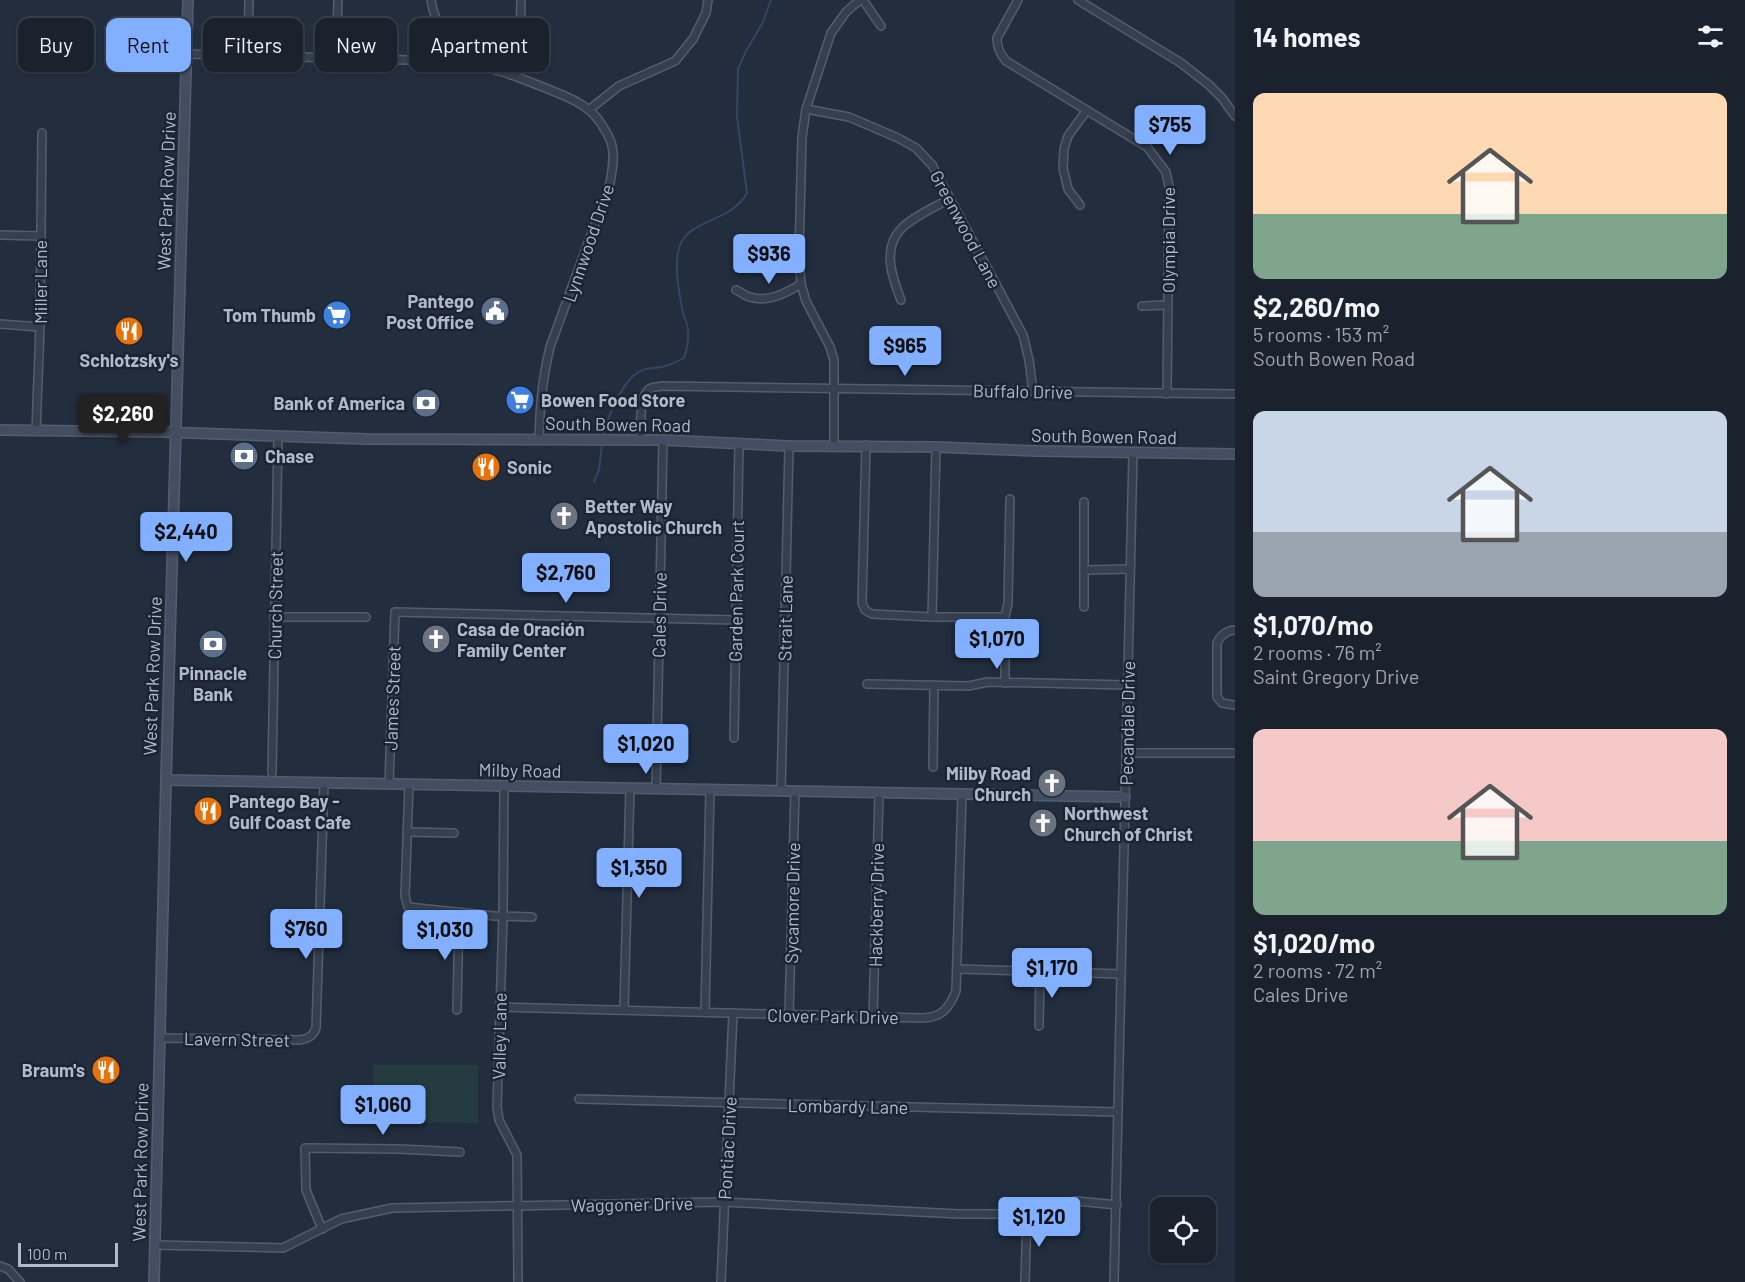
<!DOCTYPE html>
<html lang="en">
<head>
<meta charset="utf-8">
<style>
  :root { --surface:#1a222e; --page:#272f3a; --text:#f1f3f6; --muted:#9fa4aa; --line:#383f4a; --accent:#82afff }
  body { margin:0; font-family:Barlow,sans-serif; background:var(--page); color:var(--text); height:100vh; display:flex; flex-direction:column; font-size:22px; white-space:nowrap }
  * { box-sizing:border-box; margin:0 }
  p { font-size:20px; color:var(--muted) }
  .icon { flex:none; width:33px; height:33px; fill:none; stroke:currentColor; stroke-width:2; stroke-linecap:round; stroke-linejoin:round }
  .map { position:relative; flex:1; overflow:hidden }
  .side { display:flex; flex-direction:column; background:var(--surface); width:510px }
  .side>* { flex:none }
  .banner { position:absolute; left:18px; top:18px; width:570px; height:54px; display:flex; gap:12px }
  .buttons { position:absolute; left:1150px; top:1197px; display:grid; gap:12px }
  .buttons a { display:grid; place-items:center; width:66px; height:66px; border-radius:12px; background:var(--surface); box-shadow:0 2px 4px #0004,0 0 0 2px var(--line); font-size:30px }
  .scale { position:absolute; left:18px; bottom:15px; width:100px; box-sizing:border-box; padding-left:6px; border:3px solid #b2baca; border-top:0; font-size:16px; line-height:21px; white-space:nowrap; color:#b2baca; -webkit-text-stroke:4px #1b2433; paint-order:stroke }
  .price { position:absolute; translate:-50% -51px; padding:0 14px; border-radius:6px; background:var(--accent); color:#111; font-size:20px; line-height:39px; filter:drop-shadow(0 2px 3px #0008) }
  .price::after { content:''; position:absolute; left:50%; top:36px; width:18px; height:14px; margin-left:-9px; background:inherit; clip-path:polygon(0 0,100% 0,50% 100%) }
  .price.on { background:#222; color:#fff }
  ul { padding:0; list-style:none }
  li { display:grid; align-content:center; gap:12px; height:318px; padding:0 18px }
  li span { display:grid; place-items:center; height:186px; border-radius:12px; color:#555 }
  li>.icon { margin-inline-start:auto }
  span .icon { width:108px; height:108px; fill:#fffc; stroke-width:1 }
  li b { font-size:26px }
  h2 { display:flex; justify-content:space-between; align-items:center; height:72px; padding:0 18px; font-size:26px }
  .pill { padding:0 21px; border-radius:12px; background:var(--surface); box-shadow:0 2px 4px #0004,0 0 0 2px var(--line); font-size:21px; line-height:54px }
  .pill.on { background:var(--accent); color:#111 }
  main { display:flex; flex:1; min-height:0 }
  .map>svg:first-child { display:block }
  .green { fill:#243c3f }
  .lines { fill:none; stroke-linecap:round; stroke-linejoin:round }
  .stream { stroke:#324665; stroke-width:2 }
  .street-casing { stroke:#545d6c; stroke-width:10 }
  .secondary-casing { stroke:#545d6c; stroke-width:12 }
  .street { stroke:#363f4e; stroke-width:7 }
  .secondary { stroke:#444e62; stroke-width:9 }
  .labels { text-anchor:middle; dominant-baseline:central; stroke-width:5; stroke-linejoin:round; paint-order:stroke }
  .street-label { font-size:18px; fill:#b2baca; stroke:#1b2433 }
  .poi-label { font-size:18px; font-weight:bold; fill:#b2baca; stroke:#1b2433; text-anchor:start }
</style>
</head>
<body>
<main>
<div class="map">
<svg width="1235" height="1282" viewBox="0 0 1235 1282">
  <rect width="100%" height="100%" fill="#222d3e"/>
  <path class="green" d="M373,1065H478V1123L373,1122Z"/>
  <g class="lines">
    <g class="stream">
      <path d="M603,438C606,419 624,376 643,370C649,368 656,368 662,367C670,365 677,362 684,358C687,349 689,340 688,331C688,325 685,319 683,313C679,293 672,259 682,241C694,219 732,221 747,193L737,116L738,69L746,51L762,24L771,0"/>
      <path d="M594,482L599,470L602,444"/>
    </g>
    <g class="street-casing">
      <g id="street">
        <path d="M431,0C435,26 452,54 477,64C489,69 501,71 512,75C527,81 541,86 555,92C576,100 594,109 605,130C608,135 611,140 612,146C615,158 612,170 610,183L550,347C542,381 540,405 539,440"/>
        <path d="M863,0L881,26"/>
        <path d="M1018,0L997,38C997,48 1000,54 1006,61L1147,147L1166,172L1169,187L1167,394"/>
        <path d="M1078,0L1181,63L1209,85L1222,98L1235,116"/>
        <path d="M186,54L410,60C428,59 434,51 447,40"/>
        <path d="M248,55L249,0"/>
        <path d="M336,59L338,0"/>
        <path d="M511,75L520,43L521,0"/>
        <path d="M590,109L619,86L675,61L693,39L706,13L708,0"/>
        <path d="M806,109L849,117L898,138L916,148L932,165L1023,335L1029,360L1033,391"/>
        <path d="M1080,205L1068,189L1063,168L1064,149L1068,136L1087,110"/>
        <path d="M0,235L41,236"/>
        <path d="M736,290C741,292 745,296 750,297C768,303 786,293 801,284"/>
        <path d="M901,300C892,277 882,249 901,229C912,217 935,207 949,199"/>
        <path d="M1142,306L1168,305"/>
        <path d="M0,324L40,327"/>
        <path d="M36,431L40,327L42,133"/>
        <path d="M641,440C641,427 638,394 651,388C654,387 658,387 661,386L1235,394"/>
        <path d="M866,445L862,603L865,610L872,614L932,617H1005"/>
        <path d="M834,446V360L830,347L806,301L801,284L799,255L802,137L806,109L831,33L846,12L860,0"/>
        <path d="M1084,502V607"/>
        <path d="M1084,570L1130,569"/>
        <path d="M274,617H366"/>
        <path d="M932,617L936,447"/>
        <path d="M1235,630C1227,630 1220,636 1217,643V697L1222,703L1235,705"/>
        <path d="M1005,683V617L1008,603L1010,499"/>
        <path d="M867,684L968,686L988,682L1128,685"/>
        <path d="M734,738L739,443"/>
        <path d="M1126,753H1235"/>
        <path d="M933,767L934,685"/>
        <path d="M272,773L278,437"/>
        <path d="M389,784L395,612L736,620"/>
        <path d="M409,784L405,896L408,907L495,916L532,917"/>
        <path d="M504,786L503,916L497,1107L499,1120L517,1155L518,1282"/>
        <path d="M656,789L663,440"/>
        <path d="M781,791L789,446"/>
        <path d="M407,832L454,833"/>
        <path d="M957,969L1121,974"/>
        <path d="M500,1007L921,1018C941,1018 949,1009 956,991L962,794"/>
        <path d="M624,1009L630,788"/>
        <path d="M457,1010L459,912"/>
        <path d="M705,1012L710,790"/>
        <path d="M789,1015L795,791"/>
        <path d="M873,1017L879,793"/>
        <path d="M1039,1026L1040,971"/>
        <path d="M160,1038L300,1040C309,1038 313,1036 316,1028L324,783"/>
        <path d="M579,1099L1118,1112"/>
        <path d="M322,1229L306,1190L305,1148L399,1149L460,1152"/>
        <path d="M155,1245L283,1248L341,1219L392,1208L723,1202L959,1214H1027L1062,1203L1077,1201L1117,1205"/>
        <path d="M0,1266L8,1269L20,1282"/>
        <path d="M721,1282L733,1013"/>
        <path d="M1025,1282L1027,1214"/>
        <path d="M1114,1282L1133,453"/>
      </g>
    </g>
    <g class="secondary-casing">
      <g id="secondary">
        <path d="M0,430L162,432L367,439L663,440L789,446L936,447L1037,451L1235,454"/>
        <path d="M166,780L1125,797"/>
        <path d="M154,1282L166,780L188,0"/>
      </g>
    </g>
    <use href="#street" class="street"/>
    <use href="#secondary" class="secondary"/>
  </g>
  <defs>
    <g id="civic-disc" transform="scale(1.5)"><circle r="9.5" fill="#5c6f8a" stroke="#1b2433"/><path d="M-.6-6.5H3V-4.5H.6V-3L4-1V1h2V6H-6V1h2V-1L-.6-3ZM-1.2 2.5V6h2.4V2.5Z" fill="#fff"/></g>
    <g id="supermarket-disc" transform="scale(1.5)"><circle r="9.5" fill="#3f7fe0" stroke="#1b2433"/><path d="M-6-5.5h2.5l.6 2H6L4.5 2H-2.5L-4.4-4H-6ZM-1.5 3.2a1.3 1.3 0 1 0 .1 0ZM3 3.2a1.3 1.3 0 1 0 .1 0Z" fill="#fff"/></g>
    <g id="restaurant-disc" transform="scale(1.5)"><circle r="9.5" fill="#e8710a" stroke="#1b2433"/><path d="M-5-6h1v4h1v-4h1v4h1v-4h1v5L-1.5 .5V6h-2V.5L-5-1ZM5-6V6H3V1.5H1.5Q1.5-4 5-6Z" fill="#fff"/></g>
    <g id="bank-disc" transform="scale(1.5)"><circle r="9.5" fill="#5c6f8a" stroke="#1b2433"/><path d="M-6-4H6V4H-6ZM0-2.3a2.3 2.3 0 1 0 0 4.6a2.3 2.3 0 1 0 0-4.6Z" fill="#fff"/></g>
    <g id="church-disc" transform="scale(1.5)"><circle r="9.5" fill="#6b7280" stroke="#1b2433"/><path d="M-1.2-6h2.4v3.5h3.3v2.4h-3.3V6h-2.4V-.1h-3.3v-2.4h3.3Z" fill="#fff"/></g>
  </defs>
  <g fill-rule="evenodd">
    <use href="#civic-disc" x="495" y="311"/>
    <use href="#supermarket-disc" x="337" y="315"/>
    <use href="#restaurant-disc" x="129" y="331"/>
    <use href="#supermarket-disc" x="520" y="400"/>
    <use href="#bank-disc" x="426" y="403"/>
    <use href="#bank-disc" x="244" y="456"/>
    <use href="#restaurant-disc" x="486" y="467"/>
    <use href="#church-disc" x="564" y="516"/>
    <use href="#church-disc" x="436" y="639"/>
    <use href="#bank-disc" x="213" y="644"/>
    <use href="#church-disc" x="1052" y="783"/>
    <use href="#restaurant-disc" x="208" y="811"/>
    <use href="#church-disc" x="1043" y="823"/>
    <use href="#restaurant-disc" x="106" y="1070"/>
  </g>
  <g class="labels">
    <g class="street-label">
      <text transform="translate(166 191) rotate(-88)">West Park Row Drive</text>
      <text transform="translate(966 229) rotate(62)">Greenwood Lane</text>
      <text transform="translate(1168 240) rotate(-90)">Olympia Drive</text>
      <text transform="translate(588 243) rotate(-71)">Lynnwood Drive</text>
      <text transform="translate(40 282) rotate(-90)">Miller Lane</text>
      <text transform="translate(1023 391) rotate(1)">Buffalo Drive</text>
      <text transform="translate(618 424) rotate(1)">South Bowen Road</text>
      <text transform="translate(1104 436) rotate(1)">South Bowen Road</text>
      <text transform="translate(736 591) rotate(-89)">Garden Park Court</text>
      <text transform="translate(275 605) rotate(-89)">Church Street</text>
      <text transform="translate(659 615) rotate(-89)">Cales Drive</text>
      <text transform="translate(785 618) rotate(-89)">Strait Lane</text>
      <text transform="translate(152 676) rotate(-88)">West Park Row Drive</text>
      <text transform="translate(392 698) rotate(-88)">James Street</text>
      <text transform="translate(1127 723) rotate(-89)">Pecandale Drive</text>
      <text transform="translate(520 770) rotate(1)">Milby Road</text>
      <text transform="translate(792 903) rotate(-89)">Sycamore Drive</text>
      <text transform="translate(876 905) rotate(-89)">Hackberry Drive</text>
      <text transform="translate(833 1016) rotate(1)">Clover Park Drive</text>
      <text transform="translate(499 1036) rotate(-89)">Valley Lane</text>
      <text transform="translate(237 1039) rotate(1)">Lavern Street</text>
      <text transform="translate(848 1106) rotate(1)">Lombardy Lane</text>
      <text transform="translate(727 1148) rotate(-87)">Pontiac Drive</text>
      <text transform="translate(140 1162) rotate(-89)">West Park Row Drive</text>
      <text transform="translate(632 1204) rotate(-1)">Waggoner Drive</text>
    </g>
    <g class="poi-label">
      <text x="474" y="301" text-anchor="end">Pantego<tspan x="474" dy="21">Post Office</tspan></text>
      <text x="316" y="315" text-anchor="end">Tom Thumb</text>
      <text x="129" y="360" text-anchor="middle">Schlotzsky's</text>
      <text x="541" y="400">Bowen Food Store</text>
      <text x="405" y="403" text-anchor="end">Bank of America</text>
      <text x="265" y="456">Chase</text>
      <text x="507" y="467">Sonic</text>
      <text x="585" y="506">Better Way<tspan x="585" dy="21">Apostolic Church</tspan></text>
      <text x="457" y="629">Casa de Oración<tspan x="457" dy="21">Family Center</tspan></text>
      <text x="213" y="673" text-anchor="middle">Pinnacle<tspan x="213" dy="21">Bank</tspan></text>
      <text x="1031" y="773" text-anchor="end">Milby Road<tspan x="1031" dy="21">Church</tspan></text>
      <text x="229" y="801">Pantego Bay -<tspan x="229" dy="21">Gulf Coast Cafe</tspan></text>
      <text x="1064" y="813">Northwest<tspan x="1064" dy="21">Church of Christ</tspan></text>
      <text x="85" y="1070" text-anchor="end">Braum's</text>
    </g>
  </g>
</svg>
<div class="buttons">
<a><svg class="icon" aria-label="locate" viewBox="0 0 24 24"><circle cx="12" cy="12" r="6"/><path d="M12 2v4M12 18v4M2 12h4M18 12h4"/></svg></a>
</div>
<div class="scale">100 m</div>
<b class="price" style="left:1170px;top:156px">$755</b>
<b class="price" style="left:769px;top:285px">$936</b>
<b class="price" style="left:905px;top:377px">$965</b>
<b class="price on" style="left:123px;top:445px">$2,260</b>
<b class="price" style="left:186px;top:563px">$2,440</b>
<b class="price" style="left:566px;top:604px">$2,760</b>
<b class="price" style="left:997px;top:670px">$1,070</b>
<b class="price" style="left:646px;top:775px">$1,020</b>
<b class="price" style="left:639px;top:899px">$1,350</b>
<b class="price" style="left:306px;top:960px">$760</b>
<b class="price" style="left:445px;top:961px">$1,030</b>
<b class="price" style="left:1052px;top:999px">$1,170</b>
<b class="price" style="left:383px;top:1136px">$1,060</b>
<b class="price" style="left:1039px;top:1248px">$1,120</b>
<div class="banner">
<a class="pill">Buy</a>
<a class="pill on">Rent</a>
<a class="pill">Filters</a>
<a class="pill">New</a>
<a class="pill">Apartment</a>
</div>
</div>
<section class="side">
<h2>14 homes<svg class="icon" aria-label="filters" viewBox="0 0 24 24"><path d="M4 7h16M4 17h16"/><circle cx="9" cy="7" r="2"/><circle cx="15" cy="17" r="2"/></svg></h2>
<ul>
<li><span style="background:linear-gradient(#ffd9b3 65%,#7fa58c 0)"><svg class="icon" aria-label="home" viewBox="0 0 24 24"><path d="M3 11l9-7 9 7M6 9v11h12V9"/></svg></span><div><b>$2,260/mo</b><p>5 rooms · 153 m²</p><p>South Bowen Road</p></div></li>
<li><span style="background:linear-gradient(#c9d6e8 65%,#9aa5b1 0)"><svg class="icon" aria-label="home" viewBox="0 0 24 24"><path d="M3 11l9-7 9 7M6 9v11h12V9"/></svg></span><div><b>$1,070/mo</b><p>2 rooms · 76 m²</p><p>Saint Gregory Drive</p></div></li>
<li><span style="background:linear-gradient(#f6c9c9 60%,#7fa58c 0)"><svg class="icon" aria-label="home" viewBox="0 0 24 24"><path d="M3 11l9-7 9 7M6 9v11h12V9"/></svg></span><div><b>$1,020/mo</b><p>2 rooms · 72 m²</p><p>Cales Drive</p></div></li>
</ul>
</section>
</main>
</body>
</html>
